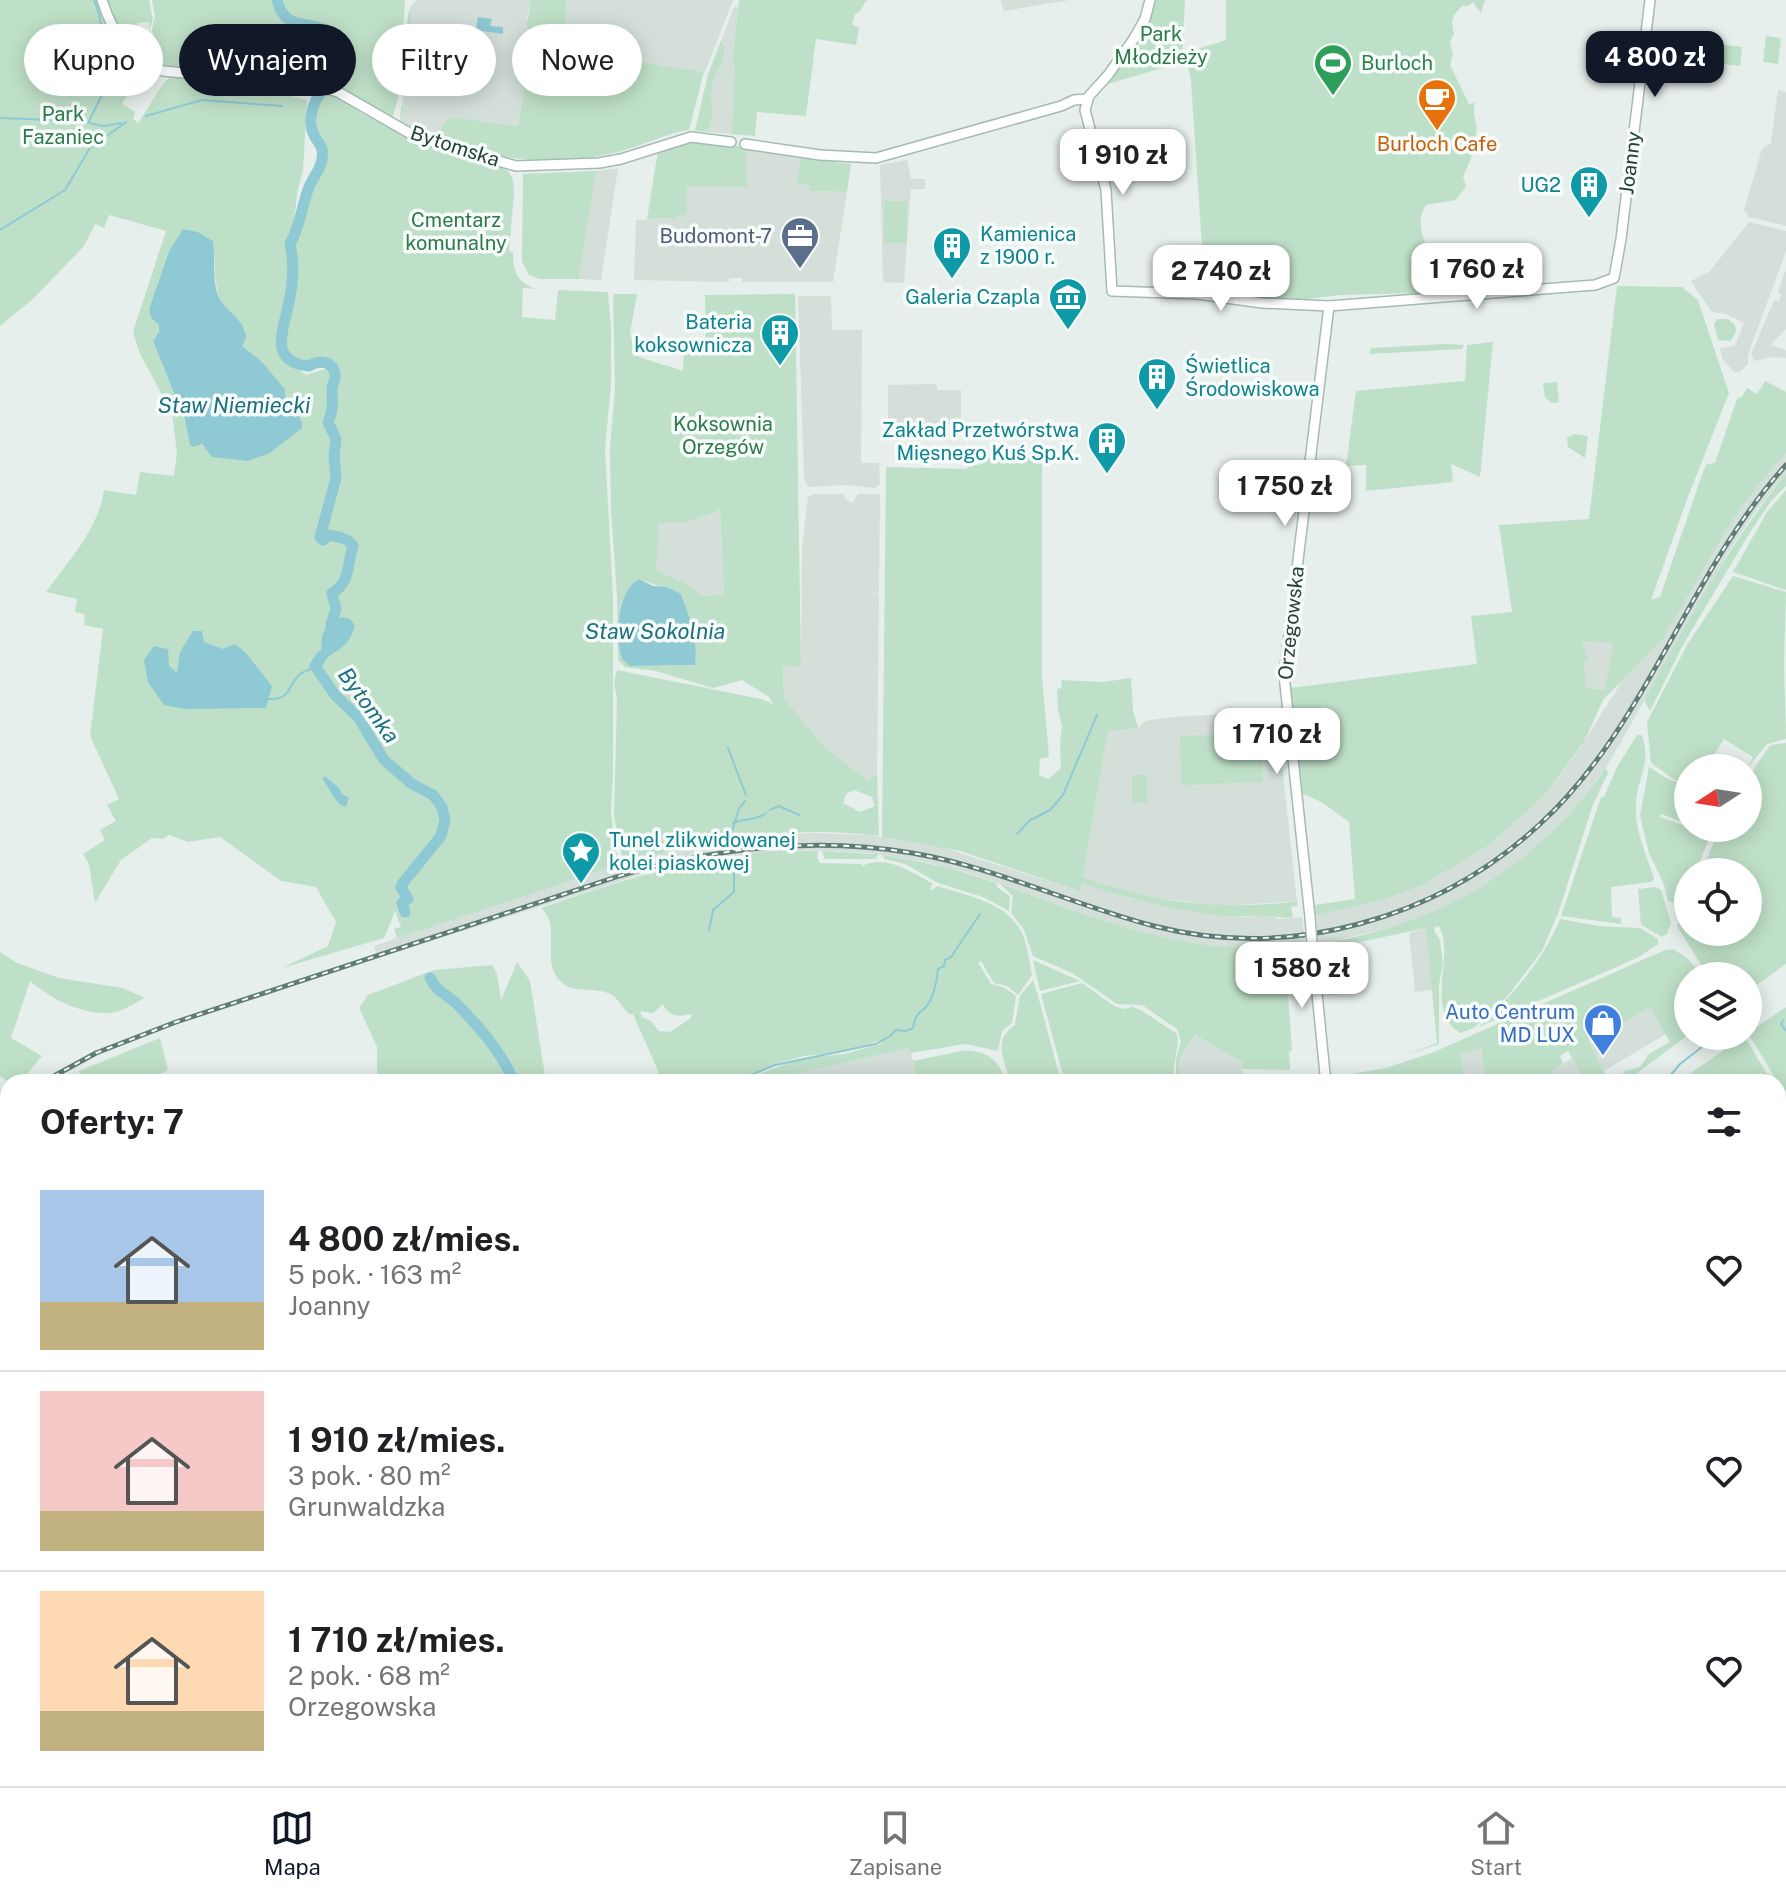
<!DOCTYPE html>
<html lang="pl">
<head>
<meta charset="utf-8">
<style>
  :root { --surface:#fff; --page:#f6f6f6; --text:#202124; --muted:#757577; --line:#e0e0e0; --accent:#111827 }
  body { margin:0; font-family:"Public Sans",sans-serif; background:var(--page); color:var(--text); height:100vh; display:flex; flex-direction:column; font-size:30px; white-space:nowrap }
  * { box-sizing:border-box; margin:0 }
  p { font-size:26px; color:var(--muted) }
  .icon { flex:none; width:44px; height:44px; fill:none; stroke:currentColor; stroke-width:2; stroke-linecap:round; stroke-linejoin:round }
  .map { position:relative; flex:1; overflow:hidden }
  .sheet { position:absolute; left:0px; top:1074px; width:1786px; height:712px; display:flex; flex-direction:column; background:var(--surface); border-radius:24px 24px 0 0; box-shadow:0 4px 20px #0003 }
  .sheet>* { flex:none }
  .banner { position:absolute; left:24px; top:24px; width:800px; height:72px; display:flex; gap:16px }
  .needle { width:52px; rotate:258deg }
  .tools { position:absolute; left:1674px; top:754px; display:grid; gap:16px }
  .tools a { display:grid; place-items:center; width:88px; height:88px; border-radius:50%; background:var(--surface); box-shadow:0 4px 20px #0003; font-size:40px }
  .price { position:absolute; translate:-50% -68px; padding:0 18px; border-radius:16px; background:#fff; color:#222; font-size:26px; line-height:52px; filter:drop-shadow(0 2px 4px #0008) }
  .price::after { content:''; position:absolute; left:50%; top:48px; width:24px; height:18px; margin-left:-12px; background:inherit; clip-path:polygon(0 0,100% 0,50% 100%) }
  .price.selected { background:var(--accent); color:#fff }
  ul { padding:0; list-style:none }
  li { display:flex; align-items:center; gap:24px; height:200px; padding:0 40px }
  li+li { border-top:2px solid var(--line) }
  li span { display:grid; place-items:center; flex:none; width:224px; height:160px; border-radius:0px; color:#555 }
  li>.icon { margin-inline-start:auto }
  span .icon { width:96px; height:96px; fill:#fffc; stroke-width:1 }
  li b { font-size:34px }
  h2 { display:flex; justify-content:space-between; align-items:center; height:96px; padding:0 40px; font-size:34px }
  .tag { padding:0 28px; border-radius:36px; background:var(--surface); box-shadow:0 4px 20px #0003; font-size:28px; line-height:72px }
  .tag.selected { background:var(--accent); color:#fff }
  .tabs { display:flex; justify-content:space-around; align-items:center; height:112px; border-top:2px solid var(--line); background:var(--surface); font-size:22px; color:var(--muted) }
  .tabs a { display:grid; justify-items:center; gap:4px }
  .tabs .selected { color:var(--accent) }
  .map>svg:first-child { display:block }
  .built { fill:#d4dfda }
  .green { fill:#bfe0c8; fill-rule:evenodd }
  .water { fill:#8ec9d4 }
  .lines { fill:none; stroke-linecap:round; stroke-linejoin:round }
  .stream { stroke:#8ec9d4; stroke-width:2 }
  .river { stroke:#8ec9d4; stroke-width:11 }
  .secondary-casing { stroke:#a4bbb3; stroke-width:12 }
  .secondary { stroke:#fff; stroke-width:9 }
  .tram { stroke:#5f7d75; stroke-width:2 }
  .rail-casing { stroke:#5f7d75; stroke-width:5 }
  .rail { stroke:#f7fbf9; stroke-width:2; stroke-dasharray:6; stroke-linecap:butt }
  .secondary-bridge-casing { stroke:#a4bbb3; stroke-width:12; stroke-linecap:butt }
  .secondary-bridge { stroke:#fff; stroke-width:9 }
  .labels { text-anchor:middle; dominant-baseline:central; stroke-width:7; stroke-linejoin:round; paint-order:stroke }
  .park-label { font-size:20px; fill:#2d7a4b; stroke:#f7fbf9 }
  .leisure-label { font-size:20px; fill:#27864d; stroke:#f7fbf9; text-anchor:start }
  .food-label { font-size:20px; fill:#c56008; stroke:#f7fbf9 }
  .street-label { font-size:20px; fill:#24423a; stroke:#f7fbf9 }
  .culture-label { font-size:20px; fill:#0d838f; stroke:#f7fbf9; text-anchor:end }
  .service-label { font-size:20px; fill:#4e5e75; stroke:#f7fbf9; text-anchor:end }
  .shop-label { font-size:20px; fill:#366cbe; stroke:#f7fbf9; text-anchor:end }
  .water-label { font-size:22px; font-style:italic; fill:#1c6f80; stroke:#f7fbf9 }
</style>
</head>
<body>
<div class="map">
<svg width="1786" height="1786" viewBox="0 0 1786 1786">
  <rect width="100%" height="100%" fill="#e6efeb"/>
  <g class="built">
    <path d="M416,0H530L527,18L534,33L518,126L452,117L440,139L423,135L406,126L401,120L412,7Z"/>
    <path d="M566,0H733L705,72L645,66L566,51Z"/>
    <path d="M1000,0H1070L1004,11Z"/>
    <path d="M734,7H738L732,61L735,63L734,129L732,134L695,131L708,75Z"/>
    <path d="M1778,90L1786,92V226L1749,217L1744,210L1762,149L1771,143Z"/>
    <path d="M746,147L801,158L797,183L810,185L809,191L847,192L833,282H742V278H729V282L634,280L636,220L675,218L687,186Z"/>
    <path d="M907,160L911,179H925V189H911L904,283L883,282L880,165Z"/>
    <path d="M618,168L601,280L579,279L596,171Z"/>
    <path d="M1749,222L1786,231V251L1748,355V364L1740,372H1734L1723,360L1720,348L1735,346L1744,323L1726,314L1712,312L1691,281L1709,272Z"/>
    <path d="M1786,268V329L1770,345L1786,350V358L1773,357L1754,361L1751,354L1774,301H1779L1781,295L1778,292Z"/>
    <path d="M798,296H831L832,330H862L861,463H879L880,484L875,488L845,485L808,487L804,478Z"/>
    <path d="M936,384L938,390H961V424H888V385Z"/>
    <path d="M1786,445V474L1757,509L1728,553L1606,768L1573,810L1541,843L1497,878L1442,909L1402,925L1319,944L1316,915L1383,900L1423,885L1488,846L1544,796L1577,753L1709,542Z"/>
    <path d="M814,494H843L846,500L853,503L858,494H880L879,593H868L879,594L877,774L869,781L826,749L784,698L783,665H801L802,547L808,497Z"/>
    <path d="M720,510L724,594L702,596L686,584L655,571L659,523L688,522Z"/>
    <path d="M1582,641L1613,643L1606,690L1586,688Z"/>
    <path d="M1276,711L1297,901L1223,906L1133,895L1083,877L1108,731L1138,728L1145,721L1171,717Z"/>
    <path d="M813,833L868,835L941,847L1080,891L1082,883L1131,899L1203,913L1240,917L1272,915L1279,919L1302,917L1306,946L1240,949L1174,941L1112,924L966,872L933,864L870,853L805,850L729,856L658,869L378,958L374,946L562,881L667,850L751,836Z"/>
    <path d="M1426,928L1433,990L1415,992L1409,933Z"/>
    <path d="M1650,1007L1666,1034L1604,1071L1587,1041L1600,1037Z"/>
    <path d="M1193,1035L1242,1062L1243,1082H1181L1179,1060Z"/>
    <path d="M910,1048L918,1082H783L782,1077Z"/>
    <path d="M1481,1048L1485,1074L1464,1078L1461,1054Z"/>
    <path d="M1572,1058L1586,1082H1559L1552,1071Z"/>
    <path d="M1786,1101V1274L1778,1271V1105Z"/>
  </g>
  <g class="green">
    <path d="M0,0H98C109,32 121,47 143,71L122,104L135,112L133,119L138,123C147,112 160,83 171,77C185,69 285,95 307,100L303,171L297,193L288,285L279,327L280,356L306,375L335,366L328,359L321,357C302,362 309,367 288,356C277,338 289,320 292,301C295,283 295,262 292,244L296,238L310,188L324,164V149L322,140L315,134L313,114L316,101L323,91L337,95L363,114L420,142L492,162L509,172L513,180L514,193L509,251L513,252C513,271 517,282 536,289L523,288L522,317L555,320L558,290L608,292L611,328V385L605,449L613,597V772L611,811L615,848L620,864L397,938L394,929L401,927L395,911L384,938L282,968L328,946L336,922L316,887L281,881L220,837L188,842L169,835L163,839L152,838L121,860L95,903L89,864L83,854L105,840L100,830L116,821L107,805L119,799L90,736L103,629L84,625L85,614L75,612L77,599L46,592C69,560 98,530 104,490L136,495L140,472L174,476L177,453L172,413L140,354L133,332L166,231L109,215L104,228L95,224L84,246L33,299L0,326ZM183,229L198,232L213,241C217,264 211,286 224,306C230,315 240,321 246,330L241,346L261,361L285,389L286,400L291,401L301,428C275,447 244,454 212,457L202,444L194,447L184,414L174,404L176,398L153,341L159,332V325L151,318L149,309L169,251Z"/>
    <path d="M103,0H149L153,20L149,29V22L137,23L139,37L151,39L152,43H146V49L154,50V66L121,39Z"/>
    <path d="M152,0H273C283,34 305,20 327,35L329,43L321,84L156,66L157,51L152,30L155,16Z"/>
    <path d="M279,0H405L399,94L393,116L387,117L383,112L325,86L333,47L340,43L339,39L334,40C327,11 286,35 279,0Z"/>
    <path d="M530,0H566V51L704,72L689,130C664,134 642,146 618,152C549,170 462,157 400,125L401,107L404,105L401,120L406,126L423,135L439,139L442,125L452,117L518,126L534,34L527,27Z"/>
    <path d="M739,0H867L859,12L855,14L852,24L859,28L856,45L816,39L806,116L757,112L755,136L732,134L735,64L732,61Z"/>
    <path d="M1156,0H1185L1182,62L1108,84L1141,38Z"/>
    <path d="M1226,0H1485L1481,13L1473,2L1468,6H1462L1454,15L1452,22L1454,34L1450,42L1453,54L1450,65L1469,104L1475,103C1473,112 1474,115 1476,123C1478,140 1471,162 1463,176L1466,187L1455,200L1426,205C1415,221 1423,233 1427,250L1421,259L1418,293L1341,295L1289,301L1258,300L1257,246L1202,247L1191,81L1185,53L1226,40Z"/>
    <path d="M415,4L412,7L404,96L402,92L408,14L412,5Z"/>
    <path d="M1766,36L1781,38L1778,64L1763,62Z"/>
    <path d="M721,41C731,57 715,69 712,85C709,101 716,117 707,131H695L708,75Z"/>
    <path d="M1717,44L1742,47L1740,66L1715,63Z"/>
    <path d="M693,141L746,147L747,187L687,186L686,215H677L675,218L647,219L658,150L674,144Z"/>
    <path d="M801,158L851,164L847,192L809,191L810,185L797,184Z"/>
    <path d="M596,171L579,279H540L529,275L522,261L523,174Z"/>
    <rect x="884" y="201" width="23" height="42"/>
    <path d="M1617,286L1682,287L1698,300L1729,393L1689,494L1651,600L1660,597L1704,469L1707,464L1715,463L1737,399L1742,397L1747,388L1757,394L1765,381L1786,392V453L1755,488L1728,527L1662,640L1603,700L1584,742L1544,796L1488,846L1423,885L1383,900L1316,915L1315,905L1355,899L1349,822L1323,803L1299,792L1290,688L1477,664L1471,616L1512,612L1499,525L1589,519ZM1582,641L1613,643L1605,690L1586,688L1584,662L1588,660Z"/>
    <path d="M613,294H637L630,333L635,355C649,361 666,365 683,371L684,348H706L705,295L795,294L801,666L783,665L784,698L826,749L869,781L877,774L879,836C818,828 754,833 694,844C671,848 644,862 623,861L614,817L617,700L614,682L617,670L761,699L773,704L769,697L742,680L713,688L656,671L625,667L618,660L617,597L611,509L610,448L615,388ZM720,510L724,594L702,596L687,584L656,571L659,523L688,522ZM639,579L681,594C689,614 699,643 695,665L636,666L622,659C615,637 617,590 639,579ZM854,790L872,797L875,806L860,812L843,803L846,794Z"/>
    <path d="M1717,319H1728L1735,325L1736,331L1731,341L1718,340L1714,325Z"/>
    <path d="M1493,342L1480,477L1451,464L1453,482L1366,491V465L1346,466L1356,391L1465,381L1467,345Z"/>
    <path d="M1446,344L1464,345L1462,349L1369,354L1371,348Z"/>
    <path d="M1557,382L1559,402L1552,403L1545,398L1543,383Z"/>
    <path d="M1574,434L1588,436L1585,458L1568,447L1567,438Z"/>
    <path d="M1042,457V676L1049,757L1040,759L1039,775L1048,779L1061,768L1060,742L1062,727L1058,709L1057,689L1062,688L1061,680L1103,682L1131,678L1133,710L1138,728L1108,731L1083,877C1151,903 1225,911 1297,901L1298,905L1291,907L1293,917C1283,919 1278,916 1268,916C1254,915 1239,917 1224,916C1176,911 1128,899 1082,883L1080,891L960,851L882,837L886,467L967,469L968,465H979V458Z"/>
    <path d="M1786,474V486L1771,501L1749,534L1683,645L1650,711L1644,700C1688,622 1729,543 1786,474Z"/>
    <path d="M1786,490V590L1733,572L1767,512Z"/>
    <path d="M1733,576L1786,592L1784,663L1786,739L1767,744L1747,768L1753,757L1724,739L1708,764L1713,768H1688V783L1675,780L1651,763L1647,722L1687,645Z"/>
    <path d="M1261,733L1263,782L1181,785L1180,736Z"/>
    <path d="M1637,735H1642C1652,765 1637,777 1636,804C1634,832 1647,854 1654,879L1651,882L1611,887L1612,917L1621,918V924L1561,916L1601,797H1604L1616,769Z"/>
    <path d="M1786,743V964L1748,991V976H1708L1677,926L1688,897V932H1748V872L1702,871L1719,830L1722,828H1748C1748,786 1743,779 1771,745Z"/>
    <path d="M1649,767L1668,779L1688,786V824L1661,814L1660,817L1711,835L1695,872H1688V887L1680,905L1668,901L1664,884L1649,853L1640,816Z"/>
    <path d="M1606,768L1608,773L1592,807L1559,911L1542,951L1506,998L1474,1028L1460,1033C1423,1008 1456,958 1439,926L1435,927L1434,930L1440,940L1443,963L1439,985V1044L1403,1056L1437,1043L1426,928L1332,948L1336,995L1327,994L1325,986L1328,979L1319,944C1443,923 1532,871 1606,768Z"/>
    <rect x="1132" y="775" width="15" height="27"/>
    <path d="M818,851L817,858L820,863L861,864L862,866C886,854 912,872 933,884L930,888L931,890L938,886C964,895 1001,901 1018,926C1027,939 1029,960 1032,975L1018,995L1007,986L994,983L981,961L978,962L991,984L1005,988L1016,996L1012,1023L1002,1031L998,1051L965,1044L911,1053L909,1048L783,1077V1082H736L804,1058L844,1054L881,1044L882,1040L844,1052L804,1056L774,1064L733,1082H663L633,1014H629C623,1008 619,1000 612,995C595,985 572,996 558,979C541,956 562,927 541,908C633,876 720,848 818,851ZM663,1004C669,1017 678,1017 691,1014V1018L670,1032L659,1031L651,1021L642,1017L640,1011L653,1013Z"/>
    <path d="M822,851L878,854L876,859H825Z"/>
    <path d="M883,855L951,868L996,883L998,888L1010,896L1009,911L983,897L938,883L905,864L884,859Z"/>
    <path d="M1000,884C1103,920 1184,957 1297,946L1299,954H1306L1305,967L1308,983L1299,984L1287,980L1292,1050L1289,1052L1290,1070L1242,1069V1062L1194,1035L1179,1060L1181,1082H1176V1059L1181,1042L1177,1029L1142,1005L1117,1004L1072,973L1033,956L1024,930L1011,913L1013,896Z"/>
    <path d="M1655,887L1661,890L1671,923L1667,934L1662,937L1641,925L1638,889Z"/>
    <path d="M1560,919L1599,926L1640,928L1658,939V944L1637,958L1479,1027C1513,994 1542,963 1560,919Z"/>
    <path d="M1673,949L1687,958L1703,976H1688V1035L1625,1082H1615L1625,1071L1640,1067L1649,1054L1670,1042L1650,1007L1600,1037L1588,1041L1605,1073V1078L1600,1082H1586L1568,1051L1560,1056L1563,1063L1552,1071L1559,1082L1340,1080L1345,1075L1386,1068L1434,1052L1665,950ZM1481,1048L1485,1074L1464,1077L1461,1054Z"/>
    <path d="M0,952L17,963L59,978L123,988L145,998C135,1003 121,1012 110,1013C79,1014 52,999 30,981L11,1038L42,1056L20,1082H9L0,1076Z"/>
    <path d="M1033,960L1080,981L1040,991Z"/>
    <path d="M517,962L530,981L546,1082H377V1047L359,1008L368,995L434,970L492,965L497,974L501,1000Z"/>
    <path d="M1033,980L1037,992L1061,1082H1010C1005,1059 991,1042 1015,1025L1020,996Z"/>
    <path d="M1082,983L1114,1006L1123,1009L1133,1007L1141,1010L1177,1034C1180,1047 1172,1066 1173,1082H1065L1041,994Z"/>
    <path d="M1786,1007V1091L1780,1086L1748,1033Z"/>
    <path d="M1744,1036L1772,1082H1678Z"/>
    <path d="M160,1038L168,1070L157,1076L155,1082H83L79,1071Z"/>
    <path d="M961,1051C985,1049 1000,1059 1005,1082H918L913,1061Z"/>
    <path d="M0,1136L8,1141V1441L0,1445Z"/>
    <path d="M1786,1439V1545L1778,1541V1443Z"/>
    <path d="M8,1607V1778H187L201,1783V1786H0V1609Z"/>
    <path d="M396,1778H451V1786H395Z"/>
    <path d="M717,1778H804L812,1786H716Z"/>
    <path d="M857,1778H919L924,1786H865Z"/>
    <path d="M929,1778H1062L1054,1786H934Z"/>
    <path d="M1068,1778H1170L1165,1786H1114Z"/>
    <path d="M1178,1778H1378L1383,1786H1176Z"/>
    <path d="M1456,1778H1486L1494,1786H1460Z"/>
  </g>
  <g class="water">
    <path d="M478,17L492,19L490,26L503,27V34L476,30Z"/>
    <circle cx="446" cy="64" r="10"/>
    <circle cx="427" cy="82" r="10"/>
    <circle cx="461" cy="86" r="10"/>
    <path d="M183,229L198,232L213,241C216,260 211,283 220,299C228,315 256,326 242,346L261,361L285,389L286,400L291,401L302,423V428L270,453L248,461L212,457L202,444L194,447L190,445L184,414L174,404L176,398L153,341L159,332V325L151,318L149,309L169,251Z"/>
    <path d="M639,579L653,586L667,587L681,594C689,614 699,643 695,665L630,666L622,659C615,637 617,590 639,579Z"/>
    <path d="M329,611L337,614V619L342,617L350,619L355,626C346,654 333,647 316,669H313L321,653L322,636L330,619Z"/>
    <path d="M193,631H202L204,642L223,649L235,644L245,652L272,686L266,708L185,709L164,705L148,682L144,660L154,646L168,649L169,666L177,673L180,652Z"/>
    <path d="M325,776L339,788L342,794L349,798L346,807C334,804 330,787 322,779Z"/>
    <path d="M804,1778H857L865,1786H812Z"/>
  </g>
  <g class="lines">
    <g class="stream">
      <path d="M332,43L340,41"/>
      <path d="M146,116L202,100L282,106"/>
      <path d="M0,118L79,121L104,126L121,123"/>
      <path d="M88,123L104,91L93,59C104,38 103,21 94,0"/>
      <path d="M0,230L65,190L90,148L126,122"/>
      <path d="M268,699C292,700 287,686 300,674C304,671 309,670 313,668"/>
      <path d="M728,748L746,795"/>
      <path d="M770,810L779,806L799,815"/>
      <path d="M733,823C745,818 755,821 766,813"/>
      <path d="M732,831L739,809L745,801"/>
      <path d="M1017,834L1029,821L1050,810L1063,795L1097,715"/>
      <path d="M709,931L713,910L734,892V871"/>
      <path d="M1783,1020L1781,1024L1786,1031"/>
      <path d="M734,1082L775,1065L876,1044L890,1036L896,1030L906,1031L913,1028C917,1007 922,1016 930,1001C935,991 937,980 938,969L944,966L945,960L951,957L980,914"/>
      <path d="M1665,1082L1680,1064L1716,1036"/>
      <path d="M0,1667L8,1665"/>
      <path d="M0,1699L8,1700"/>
    </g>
    <g class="river">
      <path d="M277,0C285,33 309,18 329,33L332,43L324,83"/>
      <path d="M322,90C313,103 306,121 315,137C320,145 324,148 322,159C321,169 313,177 309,187C302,205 300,227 290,244C294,262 293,284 289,302C284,329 267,362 309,366C319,360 333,360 335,375C336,384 332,381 332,389C332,402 334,409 328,422L336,439L334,456L336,478L320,537L323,540L329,535C336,536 349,539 353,546C347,563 351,582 332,593L336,609L331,625"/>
      <path d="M322,656L315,666L335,695L358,717L384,760L412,784L433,795L442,807L445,820L441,836L402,884L401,887L408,899L402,903L405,912"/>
      <path d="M430,978C438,994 446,993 457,1004C479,1027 502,1052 514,1082"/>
      <path d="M1030,1778L1042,1786"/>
    </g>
    <g class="secondary-casing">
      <g id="secondary">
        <path d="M102,0C113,35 129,57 163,71L312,85L338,92L418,138L516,166L599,163L621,159L691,137L731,142"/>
        <path d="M1150,0L1145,19L1133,40L1108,75L1089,96L1085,110L1106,190L1112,291L1197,294L1262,303L1329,306L1595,285L1614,278L1621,239L1650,0"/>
        <path d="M745,144L820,155L876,158L1061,106L1074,100L1087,99"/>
        <path d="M1310,917L1284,675L1329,306"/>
        <path d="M1312,943L1325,1074L1330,1082"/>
        <path d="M0,1129L8,1134"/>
        <path d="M1778,1320L1786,1324"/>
        <path d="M1778,1432L1786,1428"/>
        <path d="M1540,1778L1548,1786"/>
        <path d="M392,1786L393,1778"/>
      </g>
    </g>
    <use href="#secondary" class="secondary"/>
    <g class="tram">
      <path d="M0,1119L8,1125"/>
      <path d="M369,1786L370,1778"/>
    </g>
    <g class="rail-casing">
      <g id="rail">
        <path d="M43,1082L96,1053L176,1022L619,876C715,848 812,836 912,853C995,867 1073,905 1154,926C1290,961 1438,919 1540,824C1648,725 1688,573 1786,465"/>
        <path d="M0,1114L8,1107"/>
      </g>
    </g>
    <use href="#rail" class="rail"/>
    <g class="secondary-bridge-casing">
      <path id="secondary-bridge" d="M1310,917L1312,943"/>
    </g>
    <use href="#secondary-bridge" class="secondary-bridge"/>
  </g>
  <defs>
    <g id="stadium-pin" transform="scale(2)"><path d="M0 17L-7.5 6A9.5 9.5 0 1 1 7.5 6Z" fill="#2e9e5b" stroke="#f7fbf9"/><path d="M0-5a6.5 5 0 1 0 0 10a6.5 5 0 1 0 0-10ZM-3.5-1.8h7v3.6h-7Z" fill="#fff"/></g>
    <g id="cafe-pin" transform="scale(2)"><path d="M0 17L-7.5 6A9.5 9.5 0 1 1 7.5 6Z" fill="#e8710a" stroke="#f7fbf9"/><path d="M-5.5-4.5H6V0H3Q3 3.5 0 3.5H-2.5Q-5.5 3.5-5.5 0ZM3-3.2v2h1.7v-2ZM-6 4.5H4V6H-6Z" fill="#fff"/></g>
    <g id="building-pin" transform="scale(2)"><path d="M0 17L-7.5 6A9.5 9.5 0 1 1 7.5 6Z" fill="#0f9aa8" stroke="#f7fbf9"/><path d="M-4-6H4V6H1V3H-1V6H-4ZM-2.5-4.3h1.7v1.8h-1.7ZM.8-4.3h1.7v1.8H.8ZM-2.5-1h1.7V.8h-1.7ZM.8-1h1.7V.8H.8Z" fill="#fff"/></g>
    <g id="office-pin" transform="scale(2)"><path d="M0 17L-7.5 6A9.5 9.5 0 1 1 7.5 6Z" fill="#5c6f8a" stroke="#f7fbf9"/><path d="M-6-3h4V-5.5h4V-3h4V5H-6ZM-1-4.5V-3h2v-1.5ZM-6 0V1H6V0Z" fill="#fff"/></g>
    <g id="museum-pin" transform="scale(2)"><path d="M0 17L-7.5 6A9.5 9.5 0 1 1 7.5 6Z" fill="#0f9aa8" stroke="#f7fbf9"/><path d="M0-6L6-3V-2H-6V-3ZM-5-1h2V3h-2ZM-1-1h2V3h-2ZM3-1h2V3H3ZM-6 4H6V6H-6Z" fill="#fff"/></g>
    <g id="sight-pin" transform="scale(2)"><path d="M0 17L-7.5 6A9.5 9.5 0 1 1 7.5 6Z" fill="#0f9aa8" stroke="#f7fbf9"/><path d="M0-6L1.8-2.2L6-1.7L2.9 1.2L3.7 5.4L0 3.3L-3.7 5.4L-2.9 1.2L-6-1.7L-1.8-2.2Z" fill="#fff"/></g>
    <g id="shop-pin" transform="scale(2)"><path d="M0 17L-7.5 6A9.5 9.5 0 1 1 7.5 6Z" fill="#3f7fe0" stroke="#f7fbf9"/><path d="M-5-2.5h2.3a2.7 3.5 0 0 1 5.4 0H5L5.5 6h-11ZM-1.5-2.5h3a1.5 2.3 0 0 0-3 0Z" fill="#fff"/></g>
  </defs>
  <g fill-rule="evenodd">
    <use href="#stadium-pin" x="1333" y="63"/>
    <use href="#cafe-pin" x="1437" y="98"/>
    <use href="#building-pin" x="1589" y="185"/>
    <use href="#office-pin" x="800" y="236"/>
    <use href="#building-pin" x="952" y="246"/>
    <use href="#museum-pin" x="1068" y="297"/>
    <use href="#building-pin" x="780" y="333"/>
    <use href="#building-pin" x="1157" y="377"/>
    <use href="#building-pin" x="1107" y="441"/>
    <use href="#sight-pin" x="581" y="851"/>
    <use href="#shop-pin" x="1603" y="1023"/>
  </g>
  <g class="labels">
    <g class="park-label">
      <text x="1161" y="34">Park<tspan x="1161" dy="23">Młodzieży</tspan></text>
      <text x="63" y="114">Park<tspan x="63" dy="23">Fazaniec</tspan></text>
      <text x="456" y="220">Cmentarz<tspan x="456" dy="23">komunalny</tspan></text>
      <text x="723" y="424">Koksownia<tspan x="723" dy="23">Orzegów</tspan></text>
    </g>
    <g class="leisure-label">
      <text x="1361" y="63">Burloch</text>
    </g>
    <g class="food-label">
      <text x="1437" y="144">Burloch Cafe</text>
    </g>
    <g class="street-label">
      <text transform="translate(455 146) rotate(18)">Bytomska</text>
      <text transform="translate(1630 163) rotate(-83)">Joanny</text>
      <text transform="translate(1291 623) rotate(-84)">Orzegowska</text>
    </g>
    <g class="culture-label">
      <text x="1561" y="185">UG2</text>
      <text x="980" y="234" text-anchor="start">Kamienica<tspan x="980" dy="23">z 1900 r.</tspan></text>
      <text x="1040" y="297">Galeria Czapla</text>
      <text x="752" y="322">Bateria<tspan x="752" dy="23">koksownicza</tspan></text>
      <text x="1185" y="366" text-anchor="start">Świetlica<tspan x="1185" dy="23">Środowiskowa</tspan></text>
      <text x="1079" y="430">Zakład Przetwórstwa<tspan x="1079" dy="23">Mięsnego Kuś Sp.K.</tspan></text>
      <text x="609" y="840" text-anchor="start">Tunel zlikwidowanej<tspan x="609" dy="23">kolei piaskowej</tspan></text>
    </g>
    <g class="service-label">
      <text x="772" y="236">Budomont-7</text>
    </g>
    <g class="shop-label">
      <text x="1575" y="1012">Auto Centrum<tspan x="1575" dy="23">MD LUX</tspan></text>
    </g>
    <g class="water-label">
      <text x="234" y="405">Staw Niemiecki</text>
      <text x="655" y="631">Staw Sokolnia</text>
      <text transform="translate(369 705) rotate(54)">Bytomka</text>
    </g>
  </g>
</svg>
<div class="tools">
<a><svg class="needle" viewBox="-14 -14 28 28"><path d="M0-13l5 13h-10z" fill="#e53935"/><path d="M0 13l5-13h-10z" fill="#757577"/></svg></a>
<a><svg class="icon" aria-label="locate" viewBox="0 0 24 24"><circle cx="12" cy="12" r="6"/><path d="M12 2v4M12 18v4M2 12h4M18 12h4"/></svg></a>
<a><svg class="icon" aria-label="layers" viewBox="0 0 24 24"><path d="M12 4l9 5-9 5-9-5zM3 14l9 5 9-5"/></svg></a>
</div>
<b class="price selected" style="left:1655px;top:99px">4 800 zł</b>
<b class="price" style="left:1123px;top:197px">1 910 zł</b>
<b class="price" style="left:1477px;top:311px">1 760 zł</b>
<b class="price" style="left:1221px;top:313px">2 740 zł</b>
<b class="price" style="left:1285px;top:528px">1 750 zł</b>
<b class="price" style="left:1277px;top:776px">1 710 zł</b>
<b class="price" style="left:1302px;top:1010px">1 580 zł</b>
<div class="banner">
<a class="tag">Kupno</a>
<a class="tag selected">Wynajem</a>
<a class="tag">Filtry</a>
<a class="tag">Nowe</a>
</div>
<section class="sheet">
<h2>Oferty: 7<svg class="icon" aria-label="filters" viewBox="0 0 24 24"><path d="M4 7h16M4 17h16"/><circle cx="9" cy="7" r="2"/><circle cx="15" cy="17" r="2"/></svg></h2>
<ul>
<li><span style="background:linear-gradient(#a9c7e8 70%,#c2b280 0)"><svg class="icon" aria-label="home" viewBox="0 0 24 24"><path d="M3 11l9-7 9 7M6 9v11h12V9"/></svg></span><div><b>4 800 zł/mies.</b><p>5 pok. · 163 m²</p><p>Joanny</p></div><svg class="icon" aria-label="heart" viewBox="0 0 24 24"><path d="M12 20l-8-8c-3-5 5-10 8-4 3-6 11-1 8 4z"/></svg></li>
<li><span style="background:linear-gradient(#f6c9c9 75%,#c2b280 0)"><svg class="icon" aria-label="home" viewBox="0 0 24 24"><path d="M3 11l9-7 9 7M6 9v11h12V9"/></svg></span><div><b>1 910 zł/mies.</b><p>3 pok. · 80 m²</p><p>Grunwaldzka</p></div><svg class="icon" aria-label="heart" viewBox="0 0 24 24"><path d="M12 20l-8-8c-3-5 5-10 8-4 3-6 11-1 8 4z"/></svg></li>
<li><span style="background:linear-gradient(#ffd9b3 75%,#c2b280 0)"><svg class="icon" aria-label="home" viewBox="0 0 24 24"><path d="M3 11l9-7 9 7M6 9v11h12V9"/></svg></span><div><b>1 710 zł/mies.</b><p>2 pok. · 68 m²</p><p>Orzegowska</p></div><svg class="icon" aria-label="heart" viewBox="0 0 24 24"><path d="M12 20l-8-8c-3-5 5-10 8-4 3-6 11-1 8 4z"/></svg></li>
</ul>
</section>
</div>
<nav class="tabs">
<a class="selected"><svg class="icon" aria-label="map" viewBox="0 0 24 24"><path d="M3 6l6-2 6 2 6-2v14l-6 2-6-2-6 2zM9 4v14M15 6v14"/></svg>Mapa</a>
<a><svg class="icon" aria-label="saved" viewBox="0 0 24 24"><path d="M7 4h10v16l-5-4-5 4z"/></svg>Zapisane</a>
<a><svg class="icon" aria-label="home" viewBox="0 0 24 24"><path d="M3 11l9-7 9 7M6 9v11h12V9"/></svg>Start</a>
</nav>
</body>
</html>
